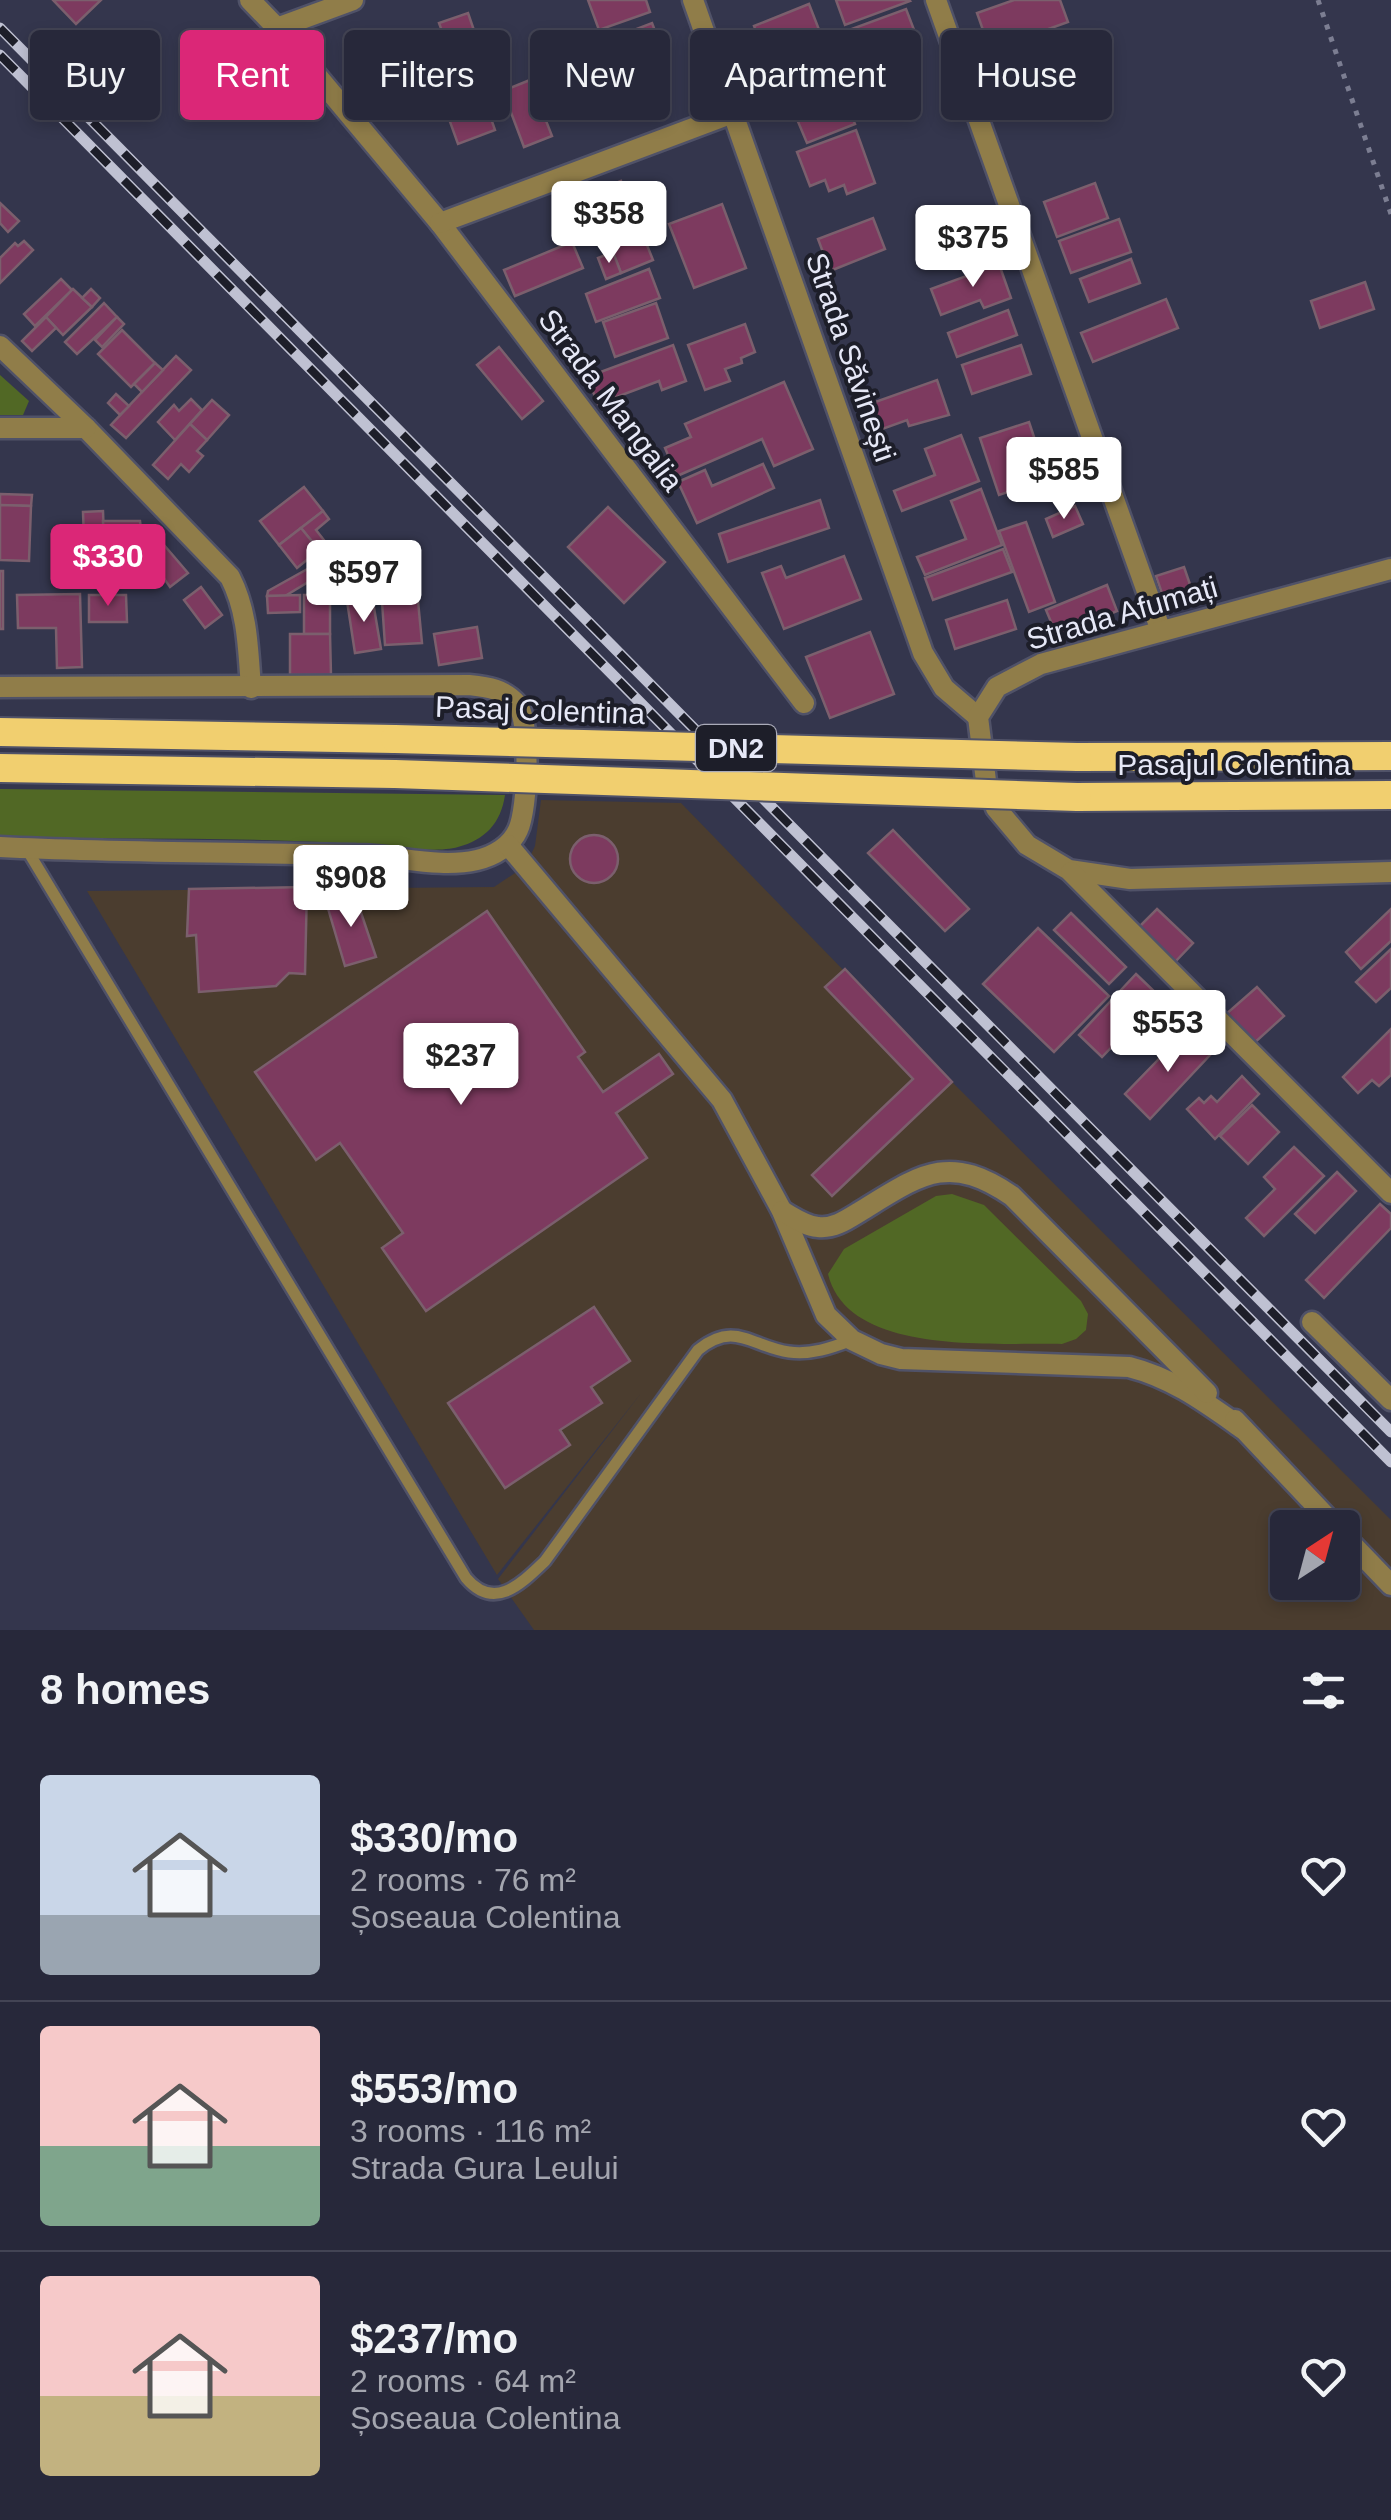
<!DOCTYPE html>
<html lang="en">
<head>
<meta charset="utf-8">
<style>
  :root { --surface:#27283a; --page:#333445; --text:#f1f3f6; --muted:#a4a6af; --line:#434454; --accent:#db2777 }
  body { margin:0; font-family:Helvetica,sans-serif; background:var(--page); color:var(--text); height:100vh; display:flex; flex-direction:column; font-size:38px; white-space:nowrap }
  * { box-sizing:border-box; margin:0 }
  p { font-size:32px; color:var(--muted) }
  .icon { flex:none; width:55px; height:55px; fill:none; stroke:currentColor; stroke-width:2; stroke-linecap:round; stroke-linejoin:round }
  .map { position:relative; height:1630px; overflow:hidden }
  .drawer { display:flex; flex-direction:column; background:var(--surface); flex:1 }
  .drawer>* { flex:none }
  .guide { position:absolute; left:30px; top:30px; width:1332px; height:90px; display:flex; gap:20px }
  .needle { width:65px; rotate:36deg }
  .controls { position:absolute; left:1270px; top:1510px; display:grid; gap:20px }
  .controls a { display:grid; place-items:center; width:90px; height:90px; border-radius:10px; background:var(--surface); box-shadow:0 5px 15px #0003,0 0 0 2px var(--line); font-size:50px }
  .price { position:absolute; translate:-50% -85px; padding:0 22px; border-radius:10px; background:#fff; color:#222; font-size:32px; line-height:65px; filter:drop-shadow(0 2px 5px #0008) }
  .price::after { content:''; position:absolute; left:50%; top:60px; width:30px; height:22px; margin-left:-15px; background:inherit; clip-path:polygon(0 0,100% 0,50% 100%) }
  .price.on { background:var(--accent); color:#fff }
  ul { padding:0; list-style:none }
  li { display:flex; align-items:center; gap:30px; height:250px; padding:0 40px }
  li+li { border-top:2px solid var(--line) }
  li span { display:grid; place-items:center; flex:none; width:280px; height:200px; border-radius:10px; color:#555 }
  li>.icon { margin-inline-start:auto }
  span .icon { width:120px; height:120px; fill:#fffc; stroke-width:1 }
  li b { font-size:42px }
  h2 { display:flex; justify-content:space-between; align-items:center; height:120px; padding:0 40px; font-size:42px }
  .pill { padding:0 35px; border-radius:10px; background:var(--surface); box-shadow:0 5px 15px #0003,0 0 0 2px var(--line); font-size:35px; line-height:90px }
  .pill.on { background:var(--accent); color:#fff }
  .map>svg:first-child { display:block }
  .commercial { fill:#4b3d2f; fill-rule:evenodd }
  .green { fill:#516825 }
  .building { fill:#7d3a5f; stroke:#7b5f6d; stroke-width:2.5 }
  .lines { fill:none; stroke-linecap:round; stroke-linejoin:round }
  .service-casing { stroke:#505268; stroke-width:16 }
  .minor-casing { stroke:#505268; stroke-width:25 }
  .trunk-casing { stroke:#505268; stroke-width:32 }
  .path { stroke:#7c7e92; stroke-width:5; stroke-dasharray:5 8; stroke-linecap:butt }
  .service { stroke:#907d49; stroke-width:11 }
  .minor { stroke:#907d49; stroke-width:20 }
  .trunk { stroke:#f1cf6f; stroke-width:28 }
  .rail-casing { stroke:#bfc1d2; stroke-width:11 }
  .rail { stroke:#1d1e29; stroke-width:8; stroke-dasharray:22; stroke-linecap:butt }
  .trunk-bridge-casing { stroke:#505268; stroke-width:32; stroke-linecap:butt }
  .trunk-bridge { stroke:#f1cf6f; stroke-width:28 }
  .labels { text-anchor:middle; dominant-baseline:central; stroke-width:8; stroke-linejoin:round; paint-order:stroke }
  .shield { fill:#1d1e29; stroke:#aaabb9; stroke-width:2.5 }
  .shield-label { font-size:28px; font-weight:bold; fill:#e6e8f7 }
  .street-label { font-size:30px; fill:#e6e8f7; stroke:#1d1e29 }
</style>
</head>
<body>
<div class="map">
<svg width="1391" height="1630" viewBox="0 0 1391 1630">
  <rect width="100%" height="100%" fill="#34364d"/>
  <path class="commercial" d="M541,800L681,803L952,1082L1391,1520V1630H534L498,1579L642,1392L497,1575L87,891L494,887L515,873L529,859L535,846ZM1288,1528H1342V1582H1288Z"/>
  <g class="green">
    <path d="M0,375L29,401L23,415H0Z"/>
    <path d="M0,789L505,795C501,823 485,840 458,847C432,855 353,843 321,842C214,837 107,839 0,838Z"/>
    <path d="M952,1194L984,1205L1081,1301L1088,1314L1086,1330L1076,1339L1062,1344C997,1342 848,1357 828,1274L844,1249L936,1196Z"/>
  </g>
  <g class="building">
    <path d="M53,0H101L76,24Z"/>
    <path d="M588,0H646L650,12L599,30Z"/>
    <path d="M836,0H909L910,1L845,25Z"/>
    <path d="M1014,0H1060L1068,22L990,50L977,13Z"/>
    <path d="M809,4L823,40L768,61L754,26Z"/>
    <path d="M906,9L921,48L845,77L830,37Z"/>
    <path d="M468,13L487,68L459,78L439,23Z"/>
    <path d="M652,23L670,70L631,85L613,38Z"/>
    <path d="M1050,29L1052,35L1025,45L1023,38Z"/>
    <path d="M828,43L842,79L811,92L807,82L781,92L778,85L756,94L748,73Z"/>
    <path d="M553,53L570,105L547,112L531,60Z"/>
    <path d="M451,58L459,78L436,86L429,65Z"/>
    <path d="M875,66L882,84L852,95L845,77Z"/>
    <path d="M530,80L552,136L524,147L503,91Z"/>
    <path d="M478,81L495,130L458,144L440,94Z"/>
    <path d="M840,86L855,124L807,143L791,105Z"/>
    <path d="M856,130L875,183L847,194L844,185L829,191L825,180L810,186L797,152Z"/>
    <path d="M621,181L653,260L621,273L590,194Z"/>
    <path d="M1095,183L1108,218L1057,237L1044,202Z"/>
    <path d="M0,203L19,221L8,232L0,223Z"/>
    <path d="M722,204L746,268L694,288L669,224Z"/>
    <path d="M873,218L885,249L830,271L818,239Z"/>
    <path d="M1119,219L1131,252L1071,273L1059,241Z"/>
    <path d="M24,241L33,250L0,283V258L15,243L18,246Z"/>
    <path d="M572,242L583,268L515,296L504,270Z"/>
    <path d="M613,252L621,273L606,279L598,258Z"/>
    <path d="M1131,259L1140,283L1089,302L1080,279Z"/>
    <path d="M999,264L1011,298L984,308L980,300L941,315L931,289Z"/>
    <path d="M649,269L660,298L596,322L586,294Z"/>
    <path d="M61,279L72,290L35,326L24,314Z"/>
    <path d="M1365,282L1374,309L1320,328L1311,301Z"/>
    <path d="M73,289L92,307L63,335L46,317Z"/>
    <path d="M91,289L100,298L92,307L82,298Z"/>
    <path d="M1166,299L1178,328L1093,362L1081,333Z"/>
    <path d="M104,303L117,317L77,354L65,342Z"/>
    <path d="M656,303L668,338L615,357L603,322Z"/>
    <path d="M1008,310L1017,335L957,357L948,333Z"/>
    <path d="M46,317L56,328L32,351L22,341Z"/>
    <path d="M117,317L124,324L102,347L95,340Z"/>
    <path d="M745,324L755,352L741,358L742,363L725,369L730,381L705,390L688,345Z"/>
    <path d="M122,330L155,363L131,387L98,354Z"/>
    <path d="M673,345L686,381L662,390L659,381L598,404L587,377Z"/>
    <path d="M1021,345L1031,374L972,394L962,365Z"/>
    <path d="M499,347L543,401L522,419L477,365Z"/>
    <path d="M176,356L191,370L126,438L111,425Z"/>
    <path d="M155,363L163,370L142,392L134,384Z"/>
    <path d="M937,380L949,415L909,426L907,420L874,432L864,406Z"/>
    <path d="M784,382L813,449L774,466L762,439L677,476L665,448L691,437L685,424Z"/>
    <path d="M116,394L129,406L120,415L108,403Z"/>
    <path d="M191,399L202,410L175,440L158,422L174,405L179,411Z"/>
    <path d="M212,400L229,415L207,440L190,424Z"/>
    <path d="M1029,422L1048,479L999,495L980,438Z"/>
    <path d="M190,424L207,440L197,451L203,456L189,472L181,464L168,479L153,465Z"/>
    <path d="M961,435L979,481L902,511L894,491L935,475L925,449Z"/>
    <path d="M763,464L774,488L697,523L678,482L705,470L712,486Z"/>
    <path d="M304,487L323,511L279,545L260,521Z"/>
    <path d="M981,489L1002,545L925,575L917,557L966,539L951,501Z"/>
    <path d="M0,494L32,495L31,506L0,505Z"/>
    <path d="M820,500L829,528L728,562L719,534Z"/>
    <path d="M0,505L31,506L29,561L0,560Z"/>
    <path d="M1075,506L1083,524L1053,537L1046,519Z"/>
    <path d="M608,507L665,562L624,603L568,547Z"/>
    <path d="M103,511L104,539L84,540L83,512Z"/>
    <path d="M323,511L329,519L316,530L327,544L319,550L301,528Z"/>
    <path d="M103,521H140L142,538L104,539Z"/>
    <path d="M1026,522L1055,602L1029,612L999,531Z"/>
    <path d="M301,528L319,550L297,568L279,545Z"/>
    <path d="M142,538L143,565L104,567V576L76,577L74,540Z"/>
    <path d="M158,538L188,573L170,587L163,577L144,580L142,540Z"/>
    <path d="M1003,549L1012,572L933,600L925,578Z"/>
    <path d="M392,550L396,586L381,587L377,552Z"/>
    <path d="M844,556L861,599L784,629L762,573L781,566L786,578Z"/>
    <path d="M322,561L328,570L285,596H267L268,591Z"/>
    <path d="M1184,567L1195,599L1167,608L1156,576Z"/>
    <rect x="0" y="571" width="3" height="58"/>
    <path d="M412,585L414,602L418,601L422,643L385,645L381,587Z"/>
    <path d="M1107,585L1117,611L1057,636L1046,610Z"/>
    <path d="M201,587L222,615L205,628L184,600Z"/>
    <path d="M80,594L82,667L57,668L56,628H18L17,595Z"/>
    <path d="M89,595H126L127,622H89Z"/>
    <path d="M300,595V612L268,613L267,596Z"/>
    <rect x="304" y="595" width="26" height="39"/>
    <path d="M372,596L381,649L355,653L347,601Z"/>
    <path d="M1007,600L1016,629L955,649L946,620Z"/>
    <path d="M477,627L482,658L439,665L434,634Z"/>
    <path d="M870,632L894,694L830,718L806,657Z"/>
    <path d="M290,634H330L331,675H290Z"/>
    <path d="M893,830L969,909L945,931L868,853Z"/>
    <circle cx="594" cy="859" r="24"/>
    <path d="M307,887L305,974L289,973L276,986L199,992L196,935L187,936L189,889Z"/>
    <path d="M354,892L376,957L345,966L327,905Z"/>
    <path d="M1157,909L1193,943L1174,963L1138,928Z"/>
    <path d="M1391,909V941L1361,969L1346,952Z"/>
    <path d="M487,911L585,1052L578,1057L603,1092L659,1054L673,1074L616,1113L647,1158L426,1311L382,1248L403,1233L340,1143L316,1160L255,1072Z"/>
    <path d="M1071,913L1126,967L1109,984L1054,930Z"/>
    <path d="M1038,928L1109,996L1054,1052L983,984Z"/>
    <path d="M1391,949V988L1376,1002L1356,982Z"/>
    <path d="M845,969L952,1082L832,1196L812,1175L913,1079L825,987Z"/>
    <path d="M1136,974L1160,997L1102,1057L1079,1035Z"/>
    <path d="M1257,987L1284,1016L1252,1045L1225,1015Z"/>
    <path d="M1391,1029V1075L1379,1086L1372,1080L1358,1093L1343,1077Z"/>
    <path d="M1186,1031L1210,1055L1150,1119L1125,1094Z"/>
    <path d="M1242,1076L1259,1094L1215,1139L1187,1109L1199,1098L1204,1103L1211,1096L1217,1102Z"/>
    <path d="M1252,1105L1279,1132L1248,1164L1220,1136Z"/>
    <path d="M1294,1147L1324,1176L1264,1236L1246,1218L1275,1189L1264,1177Z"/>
    <path d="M1337,1172L1356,1191L1315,1233L1295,1214Z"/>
    <path d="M1380,1204L1391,1214V1228L1324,1298L1306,1280Z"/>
    <path d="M594,1307L630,1361L591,1387L602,1403L560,1430L570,1445L505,1488L448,1403Z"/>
  </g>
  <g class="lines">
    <g class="service-casing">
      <path id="service" d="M26,848L466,1578C494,1611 520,1585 545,1561L698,1350C735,1320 752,1347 789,1352C811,1355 831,1348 852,1340"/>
    </g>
    <g class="minor-casing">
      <g id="minor">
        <path d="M250,0L277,28L440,223L804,703"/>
        <path d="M693,0L923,653L944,688L978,717"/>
        <path d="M936,0L1161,631"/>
        <path d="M277,28L353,0"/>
        <path d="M440,223L733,113"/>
        <path d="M0,346L86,428L230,577C248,612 248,649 251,688"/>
        <path d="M0,428H86"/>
        <path d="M1391,569L1041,664L997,687L978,717L986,781L996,808L1027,845L1069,870L1130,879L1391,872"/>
        <path d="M0,687L469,685C488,687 504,689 517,704C531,721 528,809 518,830C511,846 494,856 477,860C438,869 396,855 356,855C238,852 118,853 0,847"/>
        <path d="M508,845L722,1100L782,1211L826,1315L852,1340L881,1354L901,1359L1129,1367C1173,1378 1206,1403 1243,1429"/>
        <path d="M1071,872L1391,1193"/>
        <path d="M782,1211C793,1217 805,1226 818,1227C834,1229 848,1219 861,1211C920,1175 948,1152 1012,1196L1207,1393"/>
        <path d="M1312,1322L1391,1400"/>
        <path d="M1235,1420L1337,1528"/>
        <path d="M1342,1534L1391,1585"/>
      </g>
    </g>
    <g class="trunk-casing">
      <g id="trunk">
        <path d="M0,732L395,739"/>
        <path d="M1077,757L1391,756"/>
        <path d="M0,768L395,774"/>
        <path d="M1077,797L1391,795"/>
      </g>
    </g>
    <path class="path" d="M1318,0L1391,214"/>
    <use href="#service" class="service"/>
    <use href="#minor" class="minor"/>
    <use href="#trunk" class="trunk"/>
    <g class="rail-casing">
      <g id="rail">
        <path d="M0,28L1391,1432"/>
        <path d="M0,55L1391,1462"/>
      </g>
    </g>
    <use href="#rail" class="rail"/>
    <g class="trunk-bridge-casing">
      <g id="trunk-bridge">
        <path d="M395,739L1077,757"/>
        <path d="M395,774L1077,797"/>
      </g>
    </g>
    <use href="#trunk-bridge" class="trunk-bridge"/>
  </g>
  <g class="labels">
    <rect class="shield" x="696" y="725" width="80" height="46" rx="8"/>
    <g class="shield-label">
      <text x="736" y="748">DN2</text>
    </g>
    <g class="street-label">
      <text transform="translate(851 357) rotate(71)">Strada Săvinești</text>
      <text transform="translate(611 400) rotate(53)">Strada Mangalia</text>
      <text transform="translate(1122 613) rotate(-16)">Strada Afumați</text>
      <text transform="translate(540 710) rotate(2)">Pasaj Colentina</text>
      <text x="1234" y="764">Pasajul Colentina</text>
    </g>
  </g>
</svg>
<div class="controls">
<a><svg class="needle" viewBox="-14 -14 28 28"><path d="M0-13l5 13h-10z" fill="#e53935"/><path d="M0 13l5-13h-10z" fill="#a4a6af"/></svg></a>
</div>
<b class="price" style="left:609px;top:266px">$358</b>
<b class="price" style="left:973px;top:290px">$375</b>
<b class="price" style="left:1064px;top:522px">$585</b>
<b class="price on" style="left:108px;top:609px">$330</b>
<b class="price" style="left:364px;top:625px">$597</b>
<b class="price" style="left:351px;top:930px">$908</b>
<b class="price" style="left:1168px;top:1075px">$553</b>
<b class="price" style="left:461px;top:1108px">$237</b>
<div class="guide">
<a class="pill">Buy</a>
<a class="pill on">Rent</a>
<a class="pill">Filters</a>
<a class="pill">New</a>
<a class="pill">Apartment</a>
<a class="pill">House</a>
</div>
</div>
<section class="drawer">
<h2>8 homes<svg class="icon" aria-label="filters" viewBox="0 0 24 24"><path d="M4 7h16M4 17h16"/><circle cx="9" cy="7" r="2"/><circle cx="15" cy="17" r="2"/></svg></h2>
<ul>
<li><span style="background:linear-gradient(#c9d6e8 70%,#9aa5b1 0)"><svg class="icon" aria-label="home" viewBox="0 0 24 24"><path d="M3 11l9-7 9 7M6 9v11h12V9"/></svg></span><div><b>$330/mo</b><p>2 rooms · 76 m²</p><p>Șoseaua Colentina</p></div><svg class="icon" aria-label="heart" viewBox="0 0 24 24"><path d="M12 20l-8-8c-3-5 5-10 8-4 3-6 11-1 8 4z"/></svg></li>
<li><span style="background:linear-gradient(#f6c9c9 60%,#7fa58c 0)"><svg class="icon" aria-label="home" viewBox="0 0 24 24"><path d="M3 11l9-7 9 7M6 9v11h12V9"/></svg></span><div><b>$553/mo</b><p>3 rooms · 116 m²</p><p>Strada Gura Leului</p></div><svg class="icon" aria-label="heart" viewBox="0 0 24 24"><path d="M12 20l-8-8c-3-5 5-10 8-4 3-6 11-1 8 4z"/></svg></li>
<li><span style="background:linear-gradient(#f6c9c9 60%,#c2b280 0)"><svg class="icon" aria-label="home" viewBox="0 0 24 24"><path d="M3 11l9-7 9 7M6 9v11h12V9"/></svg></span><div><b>$237/mo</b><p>2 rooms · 64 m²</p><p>Șoseaua Colentina</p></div><svg class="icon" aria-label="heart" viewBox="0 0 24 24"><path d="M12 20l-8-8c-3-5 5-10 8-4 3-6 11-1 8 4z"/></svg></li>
</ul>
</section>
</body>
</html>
